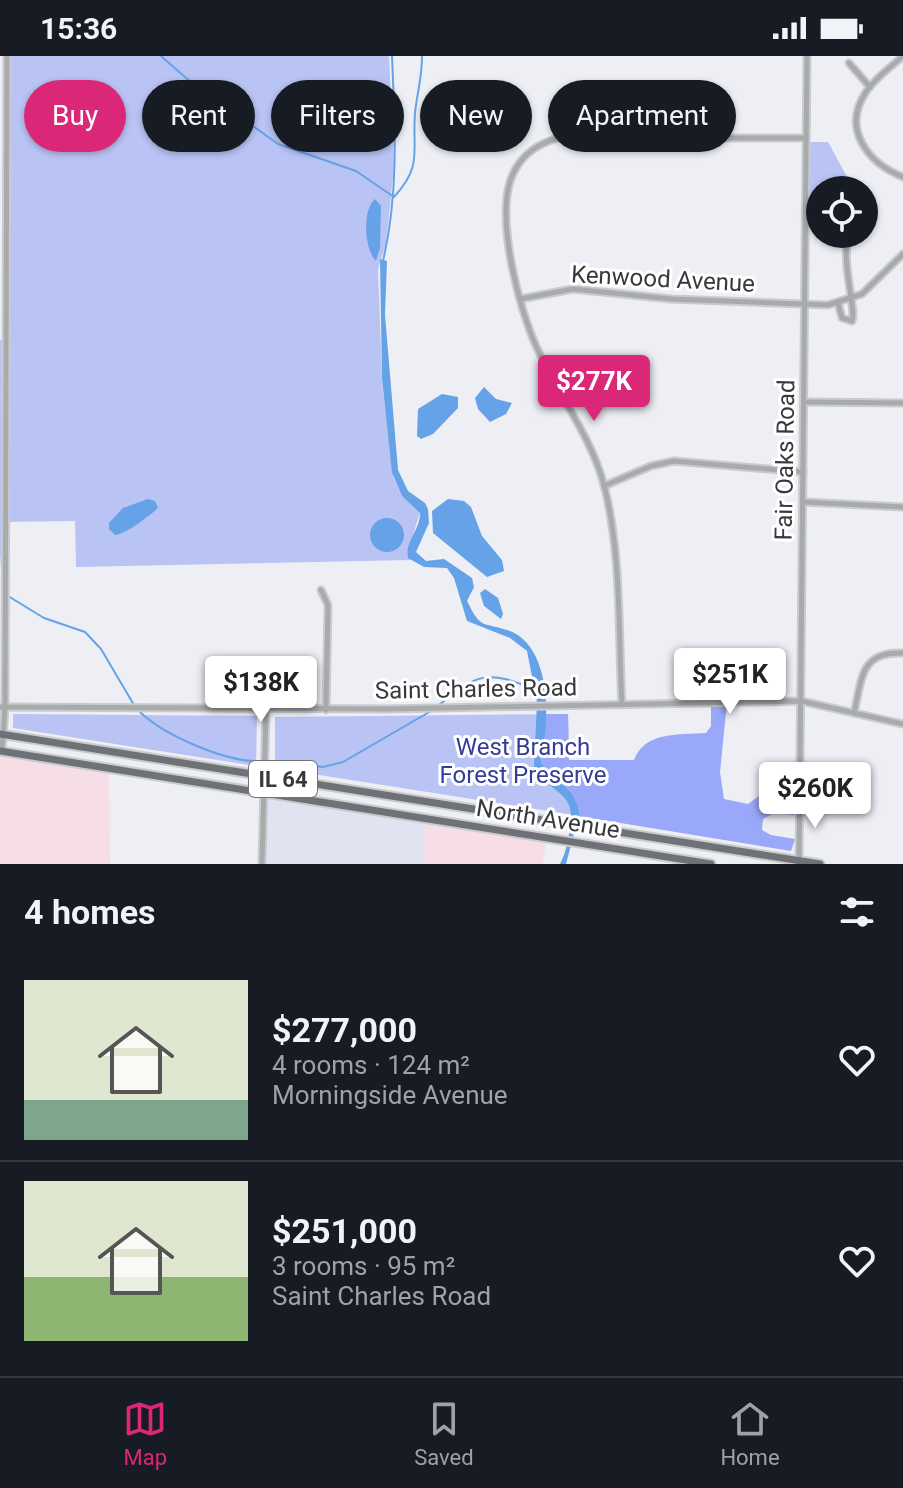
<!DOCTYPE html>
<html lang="en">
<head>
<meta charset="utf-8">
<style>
  :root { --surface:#171b24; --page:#20242c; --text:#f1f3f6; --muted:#9ea1a6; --line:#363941; --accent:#db2777 }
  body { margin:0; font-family:Roboto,sans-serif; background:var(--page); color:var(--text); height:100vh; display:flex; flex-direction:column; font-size:30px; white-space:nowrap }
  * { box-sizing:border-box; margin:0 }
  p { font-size:26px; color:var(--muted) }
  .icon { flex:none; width:44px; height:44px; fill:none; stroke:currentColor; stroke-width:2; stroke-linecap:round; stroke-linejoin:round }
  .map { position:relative; height:808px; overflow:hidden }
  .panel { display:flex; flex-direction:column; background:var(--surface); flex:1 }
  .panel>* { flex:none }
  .banner { position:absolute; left:24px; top:24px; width:856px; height:72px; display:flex; gap:16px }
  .fabs { position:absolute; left:806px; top:120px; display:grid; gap:16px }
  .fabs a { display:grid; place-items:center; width:72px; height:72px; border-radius:50%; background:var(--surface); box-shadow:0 2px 6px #0004; font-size:40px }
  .price { position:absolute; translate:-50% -68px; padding:0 18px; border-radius:8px; background:#fff; color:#222; font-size:26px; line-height:52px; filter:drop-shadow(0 2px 4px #0008) }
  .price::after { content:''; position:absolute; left:50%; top:48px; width:24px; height:18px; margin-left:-12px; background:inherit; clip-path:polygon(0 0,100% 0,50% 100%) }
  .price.on { background:var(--accent); color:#fff }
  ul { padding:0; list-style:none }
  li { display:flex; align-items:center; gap:24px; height:200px; padding:0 24px }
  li+li { border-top:2px solid var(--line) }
  li span { display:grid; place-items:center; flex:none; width:224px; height:160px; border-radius:0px; color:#555 }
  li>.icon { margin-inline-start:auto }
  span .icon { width:96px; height:96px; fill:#fffc; stroke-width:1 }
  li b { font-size:34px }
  h2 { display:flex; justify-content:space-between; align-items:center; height:96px; padding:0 24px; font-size:34px }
  .chip { padding:0 28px; border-radius:36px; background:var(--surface); box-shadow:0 2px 6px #0004; font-size:28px; line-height:72px }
  .chip.on { background:var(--accent); color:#fff }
  .status { display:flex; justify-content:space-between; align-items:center; height:56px; padding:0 40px; background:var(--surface); direction:ltr }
  .status svg { height:22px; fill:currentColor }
  .tab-bar { display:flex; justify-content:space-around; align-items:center; height:112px; border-top:2px solid var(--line); background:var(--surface); font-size:22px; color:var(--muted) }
  .tab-bar a { display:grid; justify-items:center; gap:4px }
  .tab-bar .on { color:var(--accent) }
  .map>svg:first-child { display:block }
  .built { fill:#e0e3f0 }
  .industrial { fill:#f7dde6 }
  .green { fill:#b9c3f4 }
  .forest { fill:#9aa8fa }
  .water { fill:#65a2e7 }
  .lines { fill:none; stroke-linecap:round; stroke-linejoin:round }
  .stream { stroke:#65a2e7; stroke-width:2 }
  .minor-casing { stroke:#c9cbcf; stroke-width:9 }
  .major-casing { stroke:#c9cbcf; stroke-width:11 }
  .minor { stroke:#a8aaac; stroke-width:5 }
  .major { stroke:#6e7175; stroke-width:7 }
  .labels { text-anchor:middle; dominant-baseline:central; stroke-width:6; stroke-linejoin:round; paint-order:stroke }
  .shield { fill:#fff; stroke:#747476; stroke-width:2 }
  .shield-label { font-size:22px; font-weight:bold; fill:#38393b }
  .street-label { font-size:24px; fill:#38393b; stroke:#fff }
  .park-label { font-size:24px; fill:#373c99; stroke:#fff }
</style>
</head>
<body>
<div class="status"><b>15:36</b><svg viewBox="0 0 49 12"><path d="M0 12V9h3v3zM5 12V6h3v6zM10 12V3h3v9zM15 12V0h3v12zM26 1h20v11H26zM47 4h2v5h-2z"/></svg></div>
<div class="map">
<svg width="903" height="808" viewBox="0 0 903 808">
  <rect width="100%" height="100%" fill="#edeff4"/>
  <path class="built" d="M265,742L423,765V808H264Z"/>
  <g class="industrial">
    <path d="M0,697L109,716L110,808H0Z"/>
    <path d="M423,765L546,786L543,808H423Z"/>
  </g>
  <g class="green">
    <path d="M11,0H389L394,110L386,188L378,213L382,324L393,421L402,440L420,456L409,492L411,504L76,511L75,465L3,466L0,513V284H8Z"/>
    <path d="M809,86H828L846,119L862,134H820V153H808Z"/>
    <path d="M13,658L257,660L256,710L13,672Z"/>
    <path d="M568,658L569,704H720V759L745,786L275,712V661Z"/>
  </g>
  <path class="forest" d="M711,647H727L720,716L724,743L748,748L759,740L762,719L795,738L794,759L774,757L763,763L762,774L771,779L795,783L791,795L578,760L564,730L541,707L545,658H568L569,704H634C645,675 679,679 706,677L711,670Z"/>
  <g class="water">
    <path d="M375,143L381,150L380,192L376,205C364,193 362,154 375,143Z"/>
    <path d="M380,203L387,205L385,259L398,414L408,435L425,447L428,453L429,467L416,496L426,505L444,503L472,522L474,531L467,545C481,573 481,566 507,574C545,586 549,643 545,677C544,687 540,696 541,707L572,738L578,751L579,758L566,808H560C565,799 567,789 569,778C579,734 552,741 534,711L537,646L527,595L510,582L467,565L454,522L447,512L424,511L408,502C405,484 420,475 420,457L402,440L392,417L382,322Z"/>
    <path d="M484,331L496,343L512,347L506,358L490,366L478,353L475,342Z"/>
    <path d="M442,338L458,341V352L433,378L421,383L417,380L418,353Z"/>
    <path d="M148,443L155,445L158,452C149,460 126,478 115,479L109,473V467L123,452Z"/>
    <path d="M448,443L464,445L471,451L482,480L502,504L504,515L487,521L433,477L432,455Z"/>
    <circle cx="387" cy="479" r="17"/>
    <path d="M485,533L498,542L503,558L501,563L484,550L480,537Z"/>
  </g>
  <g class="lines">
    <g class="stream">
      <path d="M161,0L186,22L278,88L356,115L394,141C423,110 412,95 415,57C417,37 422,23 422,0"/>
      <path d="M383,205C399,137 395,70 392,0"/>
      <path d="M8,540L44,562L85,576L101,593L134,649"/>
      <path d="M439,649C479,616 488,614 536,634"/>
      <path d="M140,656C165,680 228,707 261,705"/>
      <path d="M268,705L323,711L343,706L431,655"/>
    </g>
    <g class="minor-casing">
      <g id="minor">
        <path d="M903,0C891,11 875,22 866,36C841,73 868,107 903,121"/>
        <path d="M849,7L870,31"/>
        <path d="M520,243L573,233L671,243L828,249L862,238L903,198"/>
        <path d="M838,247L842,262L852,265C857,254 840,205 849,178"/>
        <path d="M804,346L903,347"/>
        <path d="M604,430L651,410L674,405L803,416"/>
        <path d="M803,446L903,451"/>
        <path d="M321,534L328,549L326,654"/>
        <path d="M622,649C618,577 622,499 604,429C591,380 558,338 537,292C519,253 492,153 515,114C524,97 540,87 558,82H805"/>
        <path d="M0,651L387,653L801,645L903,668"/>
        <path d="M854,657C862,623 860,595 903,597"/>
        <path d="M2,695L5,652L7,0"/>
        <path d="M801,742L859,741"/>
        <path d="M799,807L807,0"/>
        <path d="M262,808L266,654"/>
      </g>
    </g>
    <g class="major-casing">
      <g id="major">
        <path d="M0,678L820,808"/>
        <path d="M0,695L711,808"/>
      </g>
    </g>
    <use href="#minor" class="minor"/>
    <use href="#major" class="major"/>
  </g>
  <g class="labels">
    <rect class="shield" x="249" y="705" width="68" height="36" rx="6"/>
    <g class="shield-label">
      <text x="283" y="723">IL 64</text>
    </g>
    <g class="street-label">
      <text transform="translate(663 223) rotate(3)">Kenwood Avenue</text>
      <text transform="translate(785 404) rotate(-89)">Fair Oaks Road</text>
      <text transform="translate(476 633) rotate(-1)">Saint Charles Road</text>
      <text transform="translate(548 763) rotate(9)">North Avenue</text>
    </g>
    <g class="park-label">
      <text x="523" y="691">West Branch<tspan x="523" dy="28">Forest Preserve</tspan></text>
    </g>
  </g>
</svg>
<div class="fabs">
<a><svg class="icon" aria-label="locate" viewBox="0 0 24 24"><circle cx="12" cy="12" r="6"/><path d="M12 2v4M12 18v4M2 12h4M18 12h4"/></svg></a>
</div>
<b class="price on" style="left:594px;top:367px">$277K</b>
<b class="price" style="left:730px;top:660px">$251K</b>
<b class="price" style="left:261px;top:668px">$138K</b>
<b class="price" style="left:815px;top:774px">$260K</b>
<div class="banner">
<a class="chip on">Buy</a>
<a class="chip">Rent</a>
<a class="chip">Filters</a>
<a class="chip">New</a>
<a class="chip">Apartment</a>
</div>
</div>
<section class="panel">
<h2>4 homes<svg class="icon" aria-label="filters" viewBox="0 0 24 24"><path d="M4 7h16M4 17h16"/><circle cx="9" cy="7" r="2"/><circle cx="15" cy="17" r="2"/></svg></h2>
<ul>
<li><span style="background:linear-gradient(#dfe7d0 75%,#7fa58c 0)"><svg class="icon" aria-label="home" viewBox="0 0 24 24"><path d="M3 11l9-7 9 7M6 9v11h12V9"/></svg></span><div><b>$277,000</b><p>4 rooms · 124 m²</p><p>Morningside Avenue</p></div><svg class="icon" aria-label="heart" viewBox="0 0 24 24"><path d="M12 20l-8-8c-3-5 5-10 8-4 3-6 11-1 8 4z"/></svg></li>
<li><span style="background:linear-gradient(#dfe7d0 60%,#8fb573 0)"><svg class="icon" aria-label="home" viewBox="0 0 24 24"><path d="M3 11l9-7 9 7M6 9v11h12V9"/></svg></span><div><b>$251,000</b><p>3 rooms · 95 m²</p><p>Saint Charles Road</p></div><svg class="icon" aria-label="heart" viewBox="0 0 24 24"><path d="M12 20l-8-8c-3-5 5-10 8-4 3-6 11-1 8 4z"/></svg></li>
</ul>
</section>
<nav class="tab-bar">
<a class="on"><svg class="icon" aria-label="map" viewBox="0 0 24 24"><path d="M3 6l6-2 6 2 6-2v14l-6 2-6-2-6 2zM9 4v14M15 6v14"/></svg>Map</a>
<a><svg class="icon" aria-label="saved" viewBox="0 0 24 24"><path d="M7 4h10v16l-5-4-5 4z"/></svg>Saved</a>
<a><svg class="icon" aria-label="home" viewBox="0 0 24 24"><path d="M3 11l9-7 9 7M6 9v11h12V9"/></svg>Home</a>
</nav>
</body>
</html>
